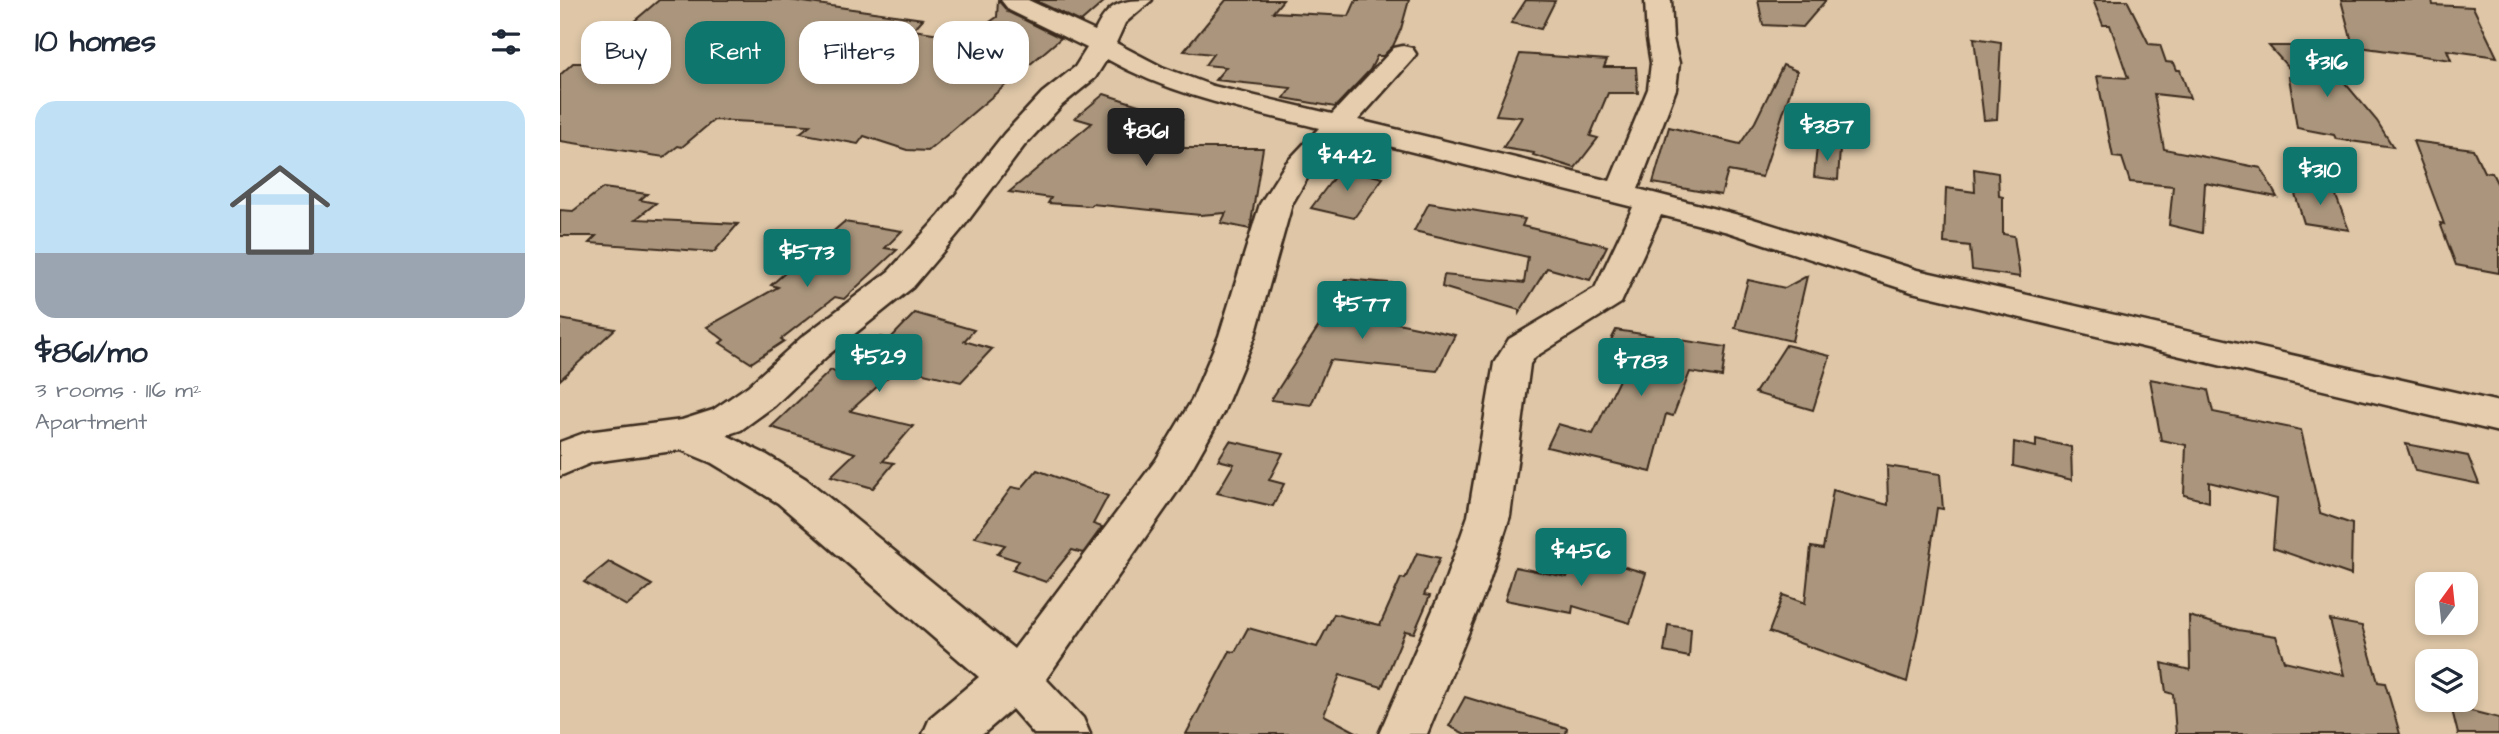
<!DOCTYPE html>
<html lang="en">
<head>
<meta charset="utf-8">
<style>
  :root { --surface:#fff; --page:#f6f6f7; --text:#1f2937; --muted:#747a83; --line:#e0e1e3; --accent:#0f766e }
  body { margin:0; font-family:"Architects Daughter",sans-serif; background:var(--page); color:var(--text); height:100vh; display:flex; flex-direction:column; font-size:26px; white-space:nowrap }
  * { box-sizing:border-box; margin:0 }
  p { font-size:23px; color:var(--muted) }
  .icon { flex:none; width:38px; height:38px; fill:none; stroke:currentColor; stroke-width:2; stroke-linecap:round; stroke-linejoin:round }
  .map { position:relative; flex:1; overflow:hidden }
  .panel { display:flex; flex-direction:column; background:var(--surface); width:560px }
  .panel>* { flex:none }
  .guide { position:absolute; left:21px; top:21px; width:665px; height:63px; display:flex; gap:14px }
  .needle { width:46px; rotate:15deg }
  .tools { position:absolute; left:1855px; top:572px; display:grid; gap:14px }
  .tools a { display:grid; place-items:center; width:63px; height:63px; border-radius:14px; background:var(--surface); box-shadow:0 4px 10px #0003; font-size:35px }
  .price { position:absolute; translate:-50% -60px; padding:0 16px; border-radius:7px; background:var(--accent); color:#fff; font-size:23px; line-height:46px; filter:drop-shadow(0 2px 4px #0008) }
  .price::after { content:''; position:absolute; left:50%; top:42px; width:21px; height:16px; margin-left:-10px; background:inherit; clip-path:polygon(0 0,100% 0,50% 100%) }
  .price.current { background:#222; color:#fff }
  ul { padding:0; list-style:none }
  li { display:grid; align-content:center; gap:14px; height:371px; padding:0 35px }
  li+li { border-top:2px solid var(--line) }
  li span { display:grid; place-items:center; height:217px; border-radius:21px; color:#555 }
  li>.icon { margin-inline-start:auto }
  span .icon { width:126px; height:126px; fill:#fffc; stroke-width:1 }
  li b { font-size:30px }
  h2 { display:flex; justify-content:space-between; align-items:center; height:84px; padding:0 35px; font-size:30px }
  .pill { padding:0 24px; border-radius:21px; background:var(--surface); box-shadow:0 4px 10px #0003; font-size:24px; line-height:63px }
  .pill.current { background:var(--accent); color:#fff }
  main { display:flex; flex:1; min-height:0 }
  .map>svg:first-child { display:block }
  .building { fill:#ab967d; stroke:#3b2a1e; stroke-width:2 }
  .lines { fill:none; stroke-linecap:round; stroke-linejoin:round }
  .street-casing { stroke:#3b2a1e; stroke-width:5 }
  .street { fill:#e5cdad; fill-rule:evenodd }
</style>
</head>
<body>
<main>
<section class="panel">
<h2>10 homes<svg class="icon" aria-label="filters" viewBox="0 0 24 24"><path d="M4 7h16M4 17h16"/><circle cx="9" cy="7" r="2"/><circle cx="15" cy="17" r="2"/></svg></h2>
<ul>
<li><span style="background:linear-gradient(#bfe0f5 70%,#9aa5b1 0)"><svg class="icon" aria-label="home" viewBox="0 0 24 24"><path d="M3 11l9-7 9 7M6 9v11h12V9"/></svg></span><div><b>$861/mo</b><p>3 rooms · 116 m²</p><p>Apartment</p></div></li>
</ul>
</section>
<div class="map">
<svg width="1939" height="734" viewBox="0 0 1939 734">
  <rect width="100%" height="100%" fill="#dec6a7"/>
  <filter id="ink" filterUnits="userSpaceOnUse"><feTurbulence type="fractalNoise" baseFrequency=".0143" numOctaves="2"/><feDisplacementMap in="SourceGraphic" scale="14" xChannelSelector="R" yChannelSelector="G"/><feConvolveMatrix kernelMatrix="1 2 1 2 8 2 1 2 1" color-interpolation-filters="sRGB"/></filter>
  <g filter="url(#ink)">
    <g class="building">
      <path d="M99,0H229L363,19L353,30L407,38L437,17L438,0L448,12L501,38L368,151L347,150L304,136L298,144L240,133L250,125L154,120L122,147L118,146L104,157L0,141V75L13,63H25Z"/>
      <path d="M474,0H546L521,22Z"/>
      <path d="M666,0H723L713,12L789,16L796,0H849L841,29L833,46L823,56H817L810,70L775,107L724,98L731,88L655,80L666,67L645,65L653,54L624,51Z"/>
      <path d="M966,0L995,1L981,29L951,23Z"/>
      <path d="M1198,0H1266L1243,27L1203,25Z"/>
      <path d="M1533,0H1567L1589,44L1600,45L1606,62L1614,63L1617,70H1620L1630,98L1594,94L1604,149L1701,168L1717,197L1645,183L1642,233L1609,225L1613,186L1570,182L1562,158L1553,157L1537,76L1568,78L1550,25H1543Z"/>
      <path d="M1781,0H1872L1873,5L1913,7L1937,57L1887,50L1891,60L1793,46Z"/>
      <path d="M1414,38L1441,42L1437,119L1424,120Z"/>
      <path d="M1709,46H1754L1817,121L1833,147L1776,139L1774,135L1737,128L1729,77H1737Z"/>
      <path d="M960,54L1047,60L1044,67H1076L1078,93H1048L1030,136L1038,138L1015,168L973,155L974,153L943,148L962,117L936,115Z"/>
      <path d="M1223,65L1237,71L1202,177L1168,171L1161,195L1093,183L1109,127L1180,144L1195,122Z"/>
      <path d="M544,94L622,119L585,148H703L690,229L661,223L666,213L640,215L532,204L531,206L488,203L491,198L449,192L532,123L515,118Z"/>
      <path d="M1853,141L1913,149L1924,172L1932,173L1939,187V273L1896,265L1880,223L1884,224Z"/>
      <path d="M1257,146L1280,149L1278,180L1254,177Z"/>
      <path d="M781,168L823,178L794,218L751,208Z"/>
      <path d="M1414,169L1438,173L1439,196L1443,197V234L1454,236L1460,277L1412,270L1410,246L1384,243L1386,188L1415,192Z"/>
      <path d="M1732,184L1774,191L1789,230L1744,223Z"/>
      <path d="M43,188L87,194L80,200L96,203L76,219L178,224L154,252L29,243L36,236H0V210L13,211Z"/>
      <path d="M869,203L965,219L962,226L1047,246L1030,280L987,268L959,313V310L882,287L884,275L964,283L968,257L854,231Z"/>
      <path d="M284,222L342,231L325,248L337,250L284,299L275,297L221,339L224,341L191,363L160,343L164,340L147,327L218,287L211,285Z"/>
      <path d="M1247,276L1232,341L1175,328L1188,280L1225,288Z"/>
      <path d="M785,279L839,284L828,321L895,335L877,371L770,360L751,405L711,400L766,315L771,317Z"/>
      <path d="M355,313L414,330L404,341L432,349L401,382L339,367L290,411L353,426L323,461L334,463L313,488L271,476L295,453L211,427L271,370L283,377L320,337L330,339Z"/>
      <path d="M0,319L55,329L0,380Z"/>
      <path d="M1056,330L1166,347L1162,377L1130,372L1113,416L1106,414L1091,472L987,447L998,424L1033,434L1066,365L1041,360Z"/>
      <path d="M1226,345L1270,356L1253,410L1195,393Z"/>
      <path d="M1590,379L1648,390L1653,412L1741,430L1760,513L1792,524L1791,575L1713,548L1717,499L1649,482V502L1624,495L1626,445L1601,440Z"/>
      <path d="M1476,439L1511,447L1512,480L1453,466L1454,442L1476,447Z"/>
      <path d="M670,441L723,453L709,480L724,484L713,506L657,493L674,464L658,460Z"/>
      <path d="M1846,444L1908,456L1919,484L1855,471Z"/>
      <path d="M1327,466L1380,474L1383,509L1377,508L1362,610L1347,682L1209,632L1223,595L1245,603L1251,547L1263,549L1273,490L1328,505Z"/>
      <path d="M477,470L548,496L533,524L542,527L523,553L512,550L486,582L452,570L459,561L437,554L445,545L415,537L452,487L461,489Z"/>
      <path d="M857,553L880,558L864,595L870,596L854,633L845,631L822,687L780,675L764,715L800,734H626L670,651L675,652L688,628L757,647L774,614L820,625L841,578L845,579Z"/>
      <path d="M1016,553L1086,573L1070,623L1013,606L1012,613L945,600L955,567L1007,577Z"/>
      <path d="M49,562L92,585L67,606L24,582Z"/>
      <path d="M1629,616L1678,630L1716,636L1724,661L1784,675L1770,620L1802,626L1818,682L1825,683L1840,734H1616L1613,694L1606,692L1602,663L1630,670Z"/>
      <path d="M1108,625L1131,629L1129,657L1104,652Z"/>
      <path d="M905,697L1007,728L1006,734H905L889,726Z"/>
      <path d="M1891,706L1939,718V734H1898Z"/>
    </g>
    <g class="lines">
      <g class="street-casing">
        <path id="street" d="M441,0H468L535,31C549,2 561,0 592,0L565,23L556,43L602,67L653,86L772,114L834,48L843,46L852,48L856,54L852,60L798,120L1050,181L1088,89L1091,63L1087,39L1085,0H1111L1113,39L1119,63L1116,89L1078,189L1190,218L1357,270L1939,402V432L1352,292L1168,232L1101,215L1061,303L975,357L970,364L950,516L927,587L867,734H819L883,587L908,516L934,363L949,339L1035,288L1073,207L785,135L749,175L732,204L695,336L663,413L624,482L486,679L523,718L530,734H474L452,709L423,734H363L370,718L419,677L218,503L152,463L121,450L33,462L0,476V442L27,432L122,420L153,410L188,386L241,338L329,271L379,216L444,134L482,93L515,67L527,48L449,10ZM547,59C613,96 685,110 759,128L726,163L700,204L659,336L632,400L596,460L454,649L246,479L207,455L166,435L181,430L214,406L267,356L353,287L401,230L464,146L502,105L535,78Z"/>
      </g>
      <use href="#street" class="street"/>
    </g>
  </g>
</svg>
<div class="tools">
<a><svg class="needle" viewBox="-14 -14 28 28"><path d="M0-13l5 13h-10z" fill="#e53935"/><path d="M0 13l5-13h-10z" fill="#747a83"/></svg></a>
<a><svg class="icon" aria-label="layers" viewBox="0 0 24 24"><path d="M12 4l9 5-9 5-9-5zM3 14l9 5 9-5"/></svg></a>
</div>
<b class="price" style="left:1767px;top:99px">$316</b>
<b class="price" style="left:1267px;top:163px">$387</b>
<b class="price current" style="left:586px;top:168px">$861</b>
<b class="price" style="left:787px;top:193px">$442</b>
<b class="price" style="left:1760px;top:207px">$310</b>
<b class="price" style="left:247px;top:289px">$573</b>
<b class="price" style="left:802px;top:341px">$577</b>
<b class="price" style="left:319px;top:394px">$529</b>
<b class="price" style="left:1081px;top:398px">$783</b>
<b class="price" style="left:1021px;top:588px">$456</b>
<div class="guide">
<a class="pill">Buy</a>
<a class="pill current">Rent</a>
<a class="pill">Filters</a>
<a class="pill">New</a>
</div>
</div>
</main>
</body>
</html>
